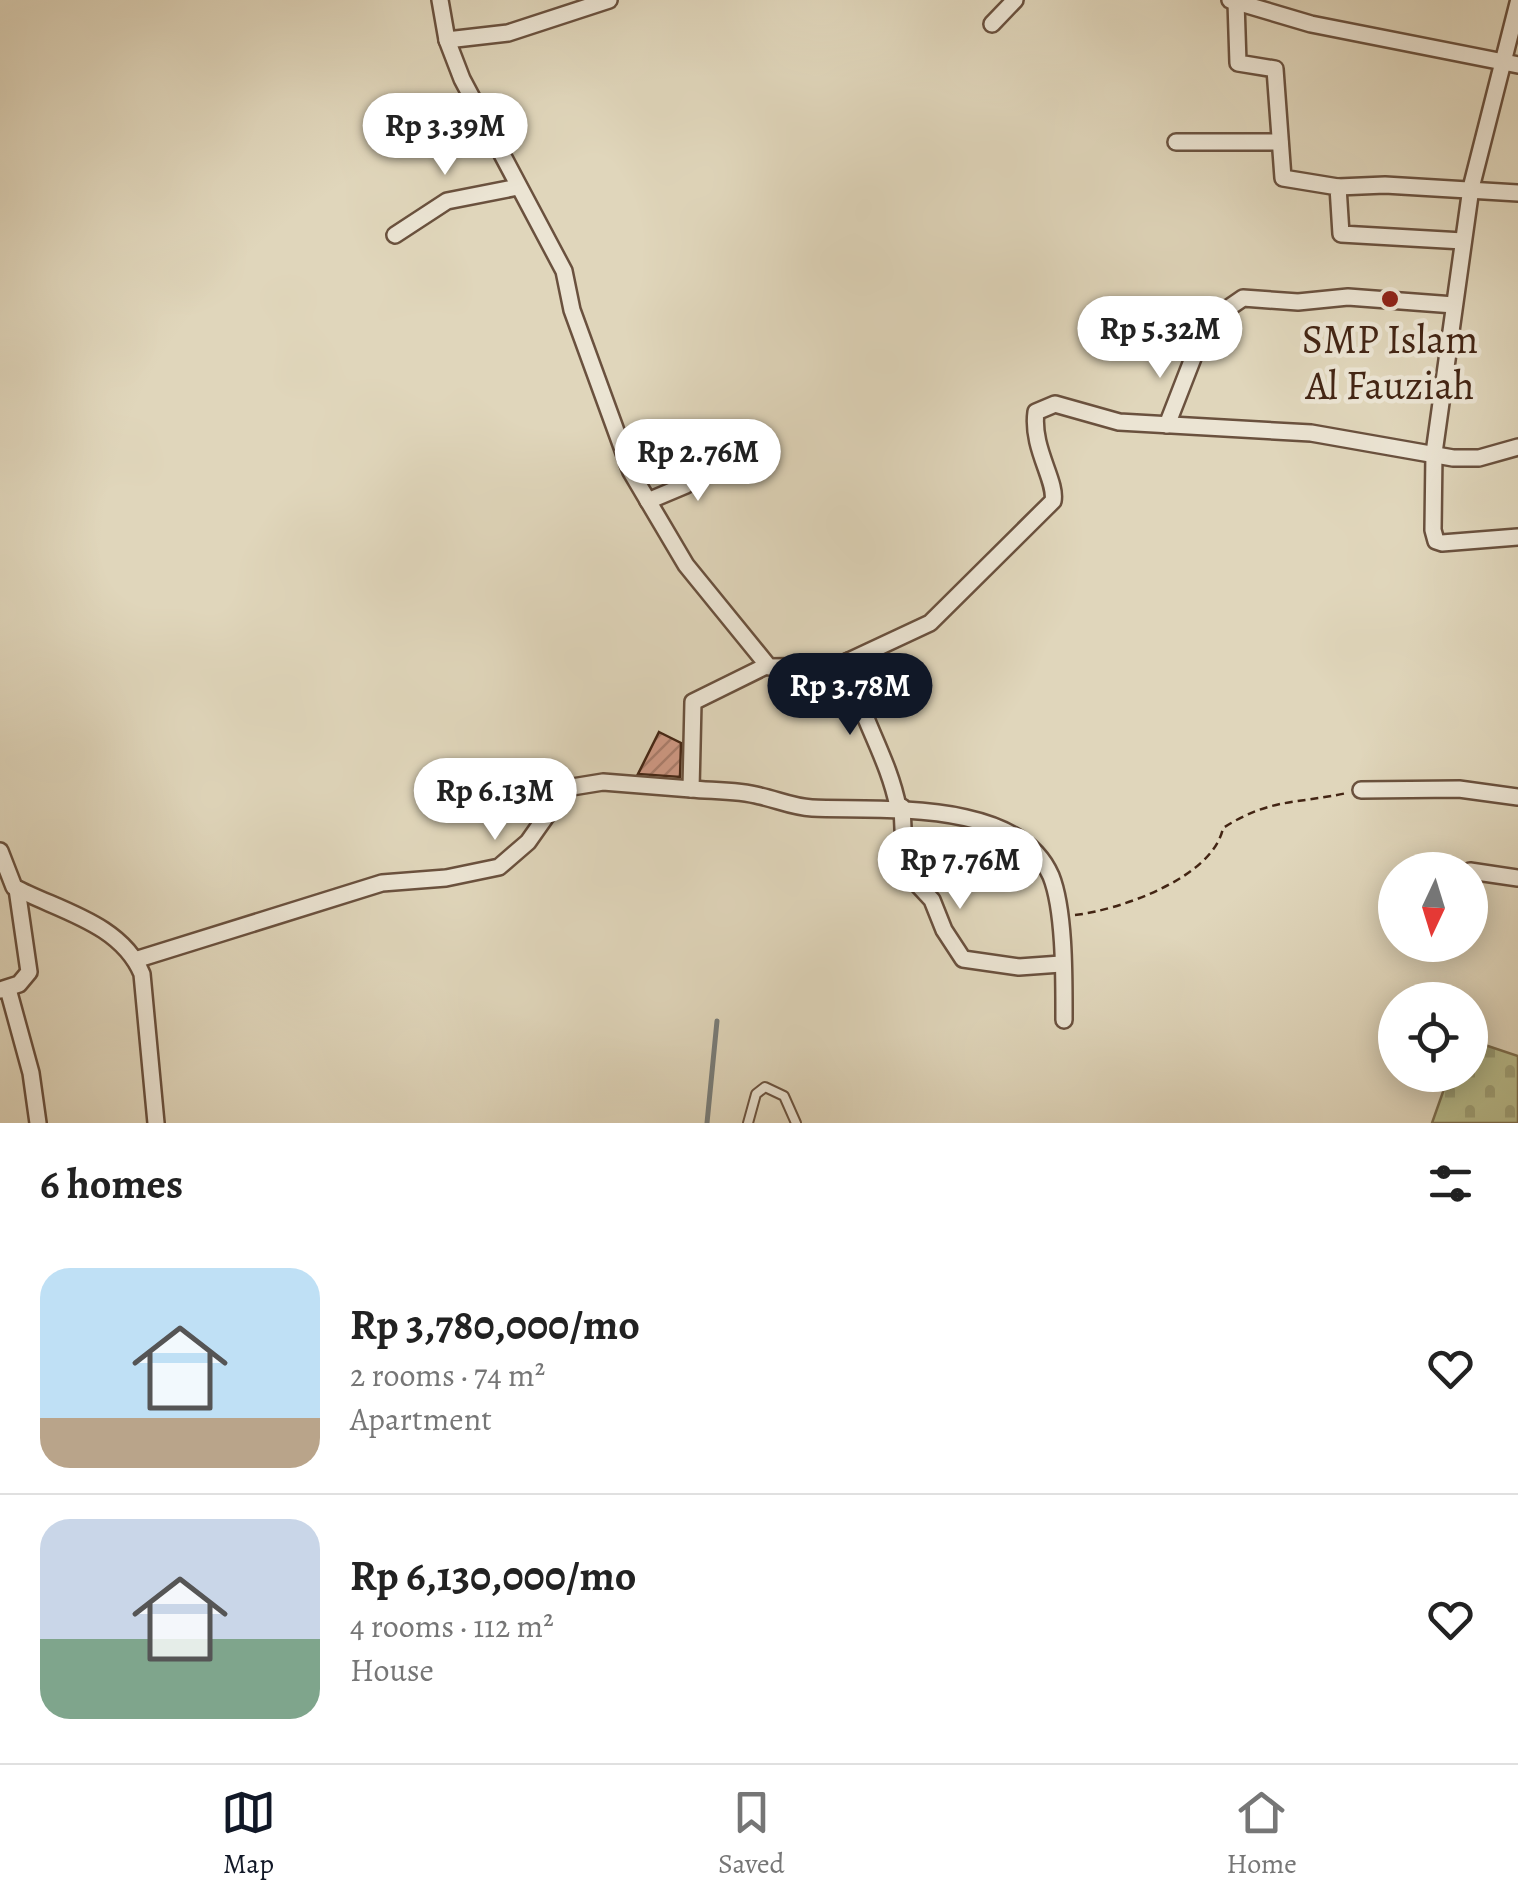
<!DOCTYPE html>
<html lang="en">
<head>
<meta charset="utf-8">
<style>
  :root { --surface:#fff; --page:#f6f6f6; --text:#222; --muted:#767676; --line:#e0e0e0; --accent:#111827 }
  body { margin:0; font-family:Alegreya,serif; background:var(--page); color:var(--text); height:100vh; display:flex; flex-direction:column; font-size:38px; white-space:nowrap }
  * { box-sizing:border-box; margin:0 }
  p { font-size:32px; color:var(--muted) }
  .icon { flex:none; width:55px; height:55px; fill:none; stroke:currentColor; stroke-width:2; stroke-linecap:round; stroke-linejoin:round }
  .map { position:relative; height:1123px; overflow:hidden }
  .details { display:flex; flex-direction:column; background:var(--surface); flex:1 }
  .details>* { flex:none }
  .needle { width:65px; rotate:184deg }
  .fabs { position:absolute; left:1378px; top:852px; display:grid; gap:20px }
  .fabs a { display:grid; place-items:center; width:110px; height:110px; border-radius:50%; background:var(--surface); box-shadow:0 5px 25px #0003; font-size:50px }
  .price { position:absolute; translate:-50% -85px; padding:0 22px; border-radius:35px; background:#fff; color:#222; font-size:32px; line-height:65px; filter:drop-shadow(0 2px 5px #0008) }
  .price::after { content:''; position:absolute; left:50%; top:60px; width:30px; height:22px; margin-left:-15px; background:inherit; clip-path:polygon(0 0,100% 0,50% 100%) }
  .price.selected { background:var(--accent); color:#fff }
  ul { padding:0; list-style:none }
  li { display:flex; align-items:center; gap:30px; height:250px; padding:0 40px }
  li+li { border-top:2px solid var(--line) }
  li span { display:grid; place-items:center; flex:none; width:280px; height:200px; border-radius:30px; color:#555 }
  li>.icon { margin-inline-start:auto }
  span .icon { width:120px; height:120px; fill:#fffc; stroke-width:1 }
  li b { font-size:42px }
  h2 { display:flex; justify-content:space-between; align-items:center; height:120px; padding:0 40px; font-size:42px }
  .tab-bar { display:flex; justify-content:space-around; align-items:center; height:140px; border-top:2px solid var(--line); background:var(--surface); font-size:28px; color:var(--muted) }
  .tab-bar a { display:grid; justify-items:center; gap:5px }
  .tab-bar .selected { color:var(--accent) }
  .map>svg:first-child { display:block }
  .cemetery { fill:url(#cemetery-stones); stroke:#7e7050; stroke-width:2.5 }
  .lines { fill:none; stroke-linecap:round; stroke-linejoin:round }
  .stream { stroke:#777c79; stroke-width:5 }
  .building { fill:url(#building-hatch); stroke:#432514; stroke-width:2.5 }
  .lane-casing { stroke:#6a513e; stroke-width:12 }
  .street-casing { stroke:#6a513e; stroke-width:20 }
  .path { stroke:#432514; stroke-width:2.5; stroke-dasharray:8 5; stroke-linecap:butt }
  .lane { stroke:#ebe4d3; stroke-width:8 }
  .street { stroke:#ebe4d3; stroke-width:15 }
  .poi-dot { fill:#8f2418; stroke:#ebe4d3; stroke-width:4 }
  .labels { text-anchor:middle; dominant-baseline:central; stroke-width:9; stroke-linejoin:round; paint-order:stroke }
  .poi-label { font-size:40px; fill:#432514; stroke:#ebe4d3 }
</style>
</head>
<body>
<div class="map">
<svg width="1518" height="1123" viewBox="0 0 1518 1123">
  <defs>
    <pattern id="cemetery-stones" width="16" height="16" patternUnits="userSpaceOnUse" patternTransform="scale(2.5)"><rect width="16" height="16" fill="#b8bc8c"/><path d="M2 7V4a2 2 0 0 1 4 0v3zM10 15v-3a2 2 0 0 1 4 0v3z" fill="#9fa178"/></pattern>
    <pattern id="building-hatch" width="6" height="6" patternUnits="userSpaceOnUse" patternTransform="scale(2.5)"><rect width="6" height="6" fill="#d19b87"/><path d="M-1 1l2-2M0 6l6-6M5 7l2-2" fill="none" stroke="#ab7e6d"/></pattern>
  </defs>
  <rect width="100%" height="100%" fill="#e0d6bb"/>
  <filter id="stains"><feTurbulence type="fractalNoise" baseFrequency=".002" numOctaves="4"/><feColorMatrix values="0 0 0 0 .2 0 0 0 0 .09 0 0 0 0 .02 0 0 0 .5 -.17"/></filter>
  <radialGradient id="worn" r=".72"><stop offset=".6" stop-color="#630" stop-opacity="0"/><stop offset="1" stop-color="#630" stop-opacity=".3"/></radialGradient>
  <path class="cemetery" d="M1470,1040L1518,1056V1123H1432L1449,1075H1470Z"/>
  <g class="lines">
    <path class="stream" d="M707,1123L717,1021"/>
  </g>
  <path class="building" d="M659,732L681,743L680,777L638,774Z"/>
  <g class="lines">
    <g class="lane-casing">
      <path id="lane" d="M748,1123L756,1094L765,1087L784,1096L796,1123"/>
    </g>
    <g class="street-casing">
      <g id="street">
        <path d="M440,0L447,40L462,79L564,271L572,310L631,472L686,565L769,667L838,666L930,623L1053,501C1057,481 1031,448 1036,412L1055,404L1119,422L1311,433L1453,458H1479L1518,447"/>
        <path d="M1230,0L1311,24L1518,65"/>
        <path d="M1236,2L1238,63L1275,69L1283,178L1338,187L1341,234L1463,241"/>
        <path d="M1518,3L1471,188L1434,453L1433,530L1436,541L1442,543L1518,537"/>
        <path d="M992,24L1015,0"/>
        <path d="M447,40L508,33L609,0"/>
        <path d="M1176,142H1280"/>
        <path d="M1338,187L1385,185L1518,193"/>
        <path d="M395,235L447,201L518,187"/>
        <path d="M1227,309L1243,298L1298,302L1348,297L1454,305"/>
        <path d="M1167,425L1195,353"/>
        <path d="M648,501L686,485L711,450L728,446"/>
        <path d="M848,661C857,713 888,755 898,807"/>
        <path d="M691,789C713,791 738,790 760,796C778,800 793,807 812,808C879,811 1018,798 1051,876C1065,911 1064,981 1064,1020"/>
        <path d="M1361,790L1459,789L1518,797"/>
        <path d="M902,807L905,871L932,900L944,930L963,959L1019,967L1061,964"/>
        <path d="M0,851L14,887C57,910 121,923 142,974L156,1123"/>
        <path d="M1455,870H1458"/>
        <path d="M1470,871L1518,878"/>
        <path d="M135,960L382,883L446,878L499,867L528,842L566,788L603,782L691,789L693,702L766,666"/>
        <path d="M8,989L31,1073L38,1123"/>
        <path d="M0,990L19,984L29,972L17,889"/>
      </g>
    </g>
    <path class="path" d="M1075,915C1119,910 1213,878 1223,828C1270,798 1296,804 1347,793"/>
    <use href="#lane" class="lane"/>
    <use href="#street" class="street"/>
  </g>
  <circle class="poi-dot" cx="1390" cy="299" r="10"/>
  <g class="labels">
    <g class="poi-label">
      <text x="1390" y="339">SMP Islam<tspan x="1390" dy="46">Al Fauziah</tspan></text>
    </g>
  </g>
  <rect width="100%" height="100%" filter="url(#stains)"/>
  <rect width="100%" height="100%" fill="url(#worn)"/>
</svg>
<div class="fabs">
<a><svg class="needle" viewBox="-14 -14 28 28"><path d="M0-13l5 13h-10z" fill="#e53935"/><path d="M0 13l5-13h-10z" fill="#767676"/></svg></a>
<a><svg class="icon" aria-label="locate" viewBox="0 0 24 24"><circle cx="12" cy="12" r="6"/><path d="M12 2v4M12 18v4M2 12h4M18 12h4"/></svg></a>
</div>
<b class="price" style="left:445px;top:178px">Rp 3.39M</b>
<b class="price" style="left:1160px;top:381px">Rp 5.32M</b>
<b class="price" style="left:698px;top:504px">Rp 2.76M</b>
<b class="price selected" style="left:850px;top:738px">Rp 3.78M</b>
<b class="price" style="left:495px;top:843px">Rp 6.13M</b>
<b class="price" style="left:960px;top:912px">Rp 7.76M</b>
</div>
<section class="details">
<h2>6 homes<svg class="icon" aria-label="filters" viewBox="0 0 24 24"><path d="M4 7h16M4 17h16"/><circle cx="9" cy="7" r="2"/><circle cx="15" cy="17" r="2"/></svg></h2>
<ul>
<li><span style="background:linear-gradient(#bfe0f5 75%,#b9a48a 0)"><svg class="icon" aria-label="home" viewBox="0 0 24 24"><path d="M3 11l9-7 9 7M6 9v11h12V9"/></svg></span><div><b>Rp 3,780,000/mo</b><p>2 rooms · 74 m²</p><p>Apartment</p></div><svg class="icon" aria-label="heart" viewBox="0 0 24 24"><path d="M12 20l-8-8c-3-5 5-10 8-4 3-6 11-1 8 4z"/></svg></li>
<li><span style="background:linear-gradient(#c9d6e8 60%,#7fa58c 0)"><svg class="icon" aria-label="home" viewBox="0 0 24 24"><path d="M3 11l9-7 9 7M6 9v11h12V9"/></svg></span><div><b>Rp 6,130,000/mo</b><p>4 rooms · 112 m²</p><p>House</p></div><svg class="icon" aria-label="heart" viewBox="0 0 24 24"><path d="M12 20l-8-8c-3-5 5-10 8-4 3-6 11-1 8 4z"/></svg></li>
</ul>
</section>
<nav class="tab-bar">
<a class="selected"><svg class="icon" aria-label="map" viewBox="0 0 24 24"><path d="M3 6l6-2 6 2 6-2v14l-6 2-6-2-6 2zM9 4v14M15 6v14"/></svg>Map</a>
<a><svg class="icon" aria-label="saved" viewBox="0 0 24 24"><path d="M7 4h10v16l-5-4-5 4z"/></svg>Saved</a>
<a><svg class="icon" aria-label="home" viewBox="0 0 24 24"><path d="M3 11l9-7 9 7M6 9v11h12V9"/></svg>Home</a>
</nav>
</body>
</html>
